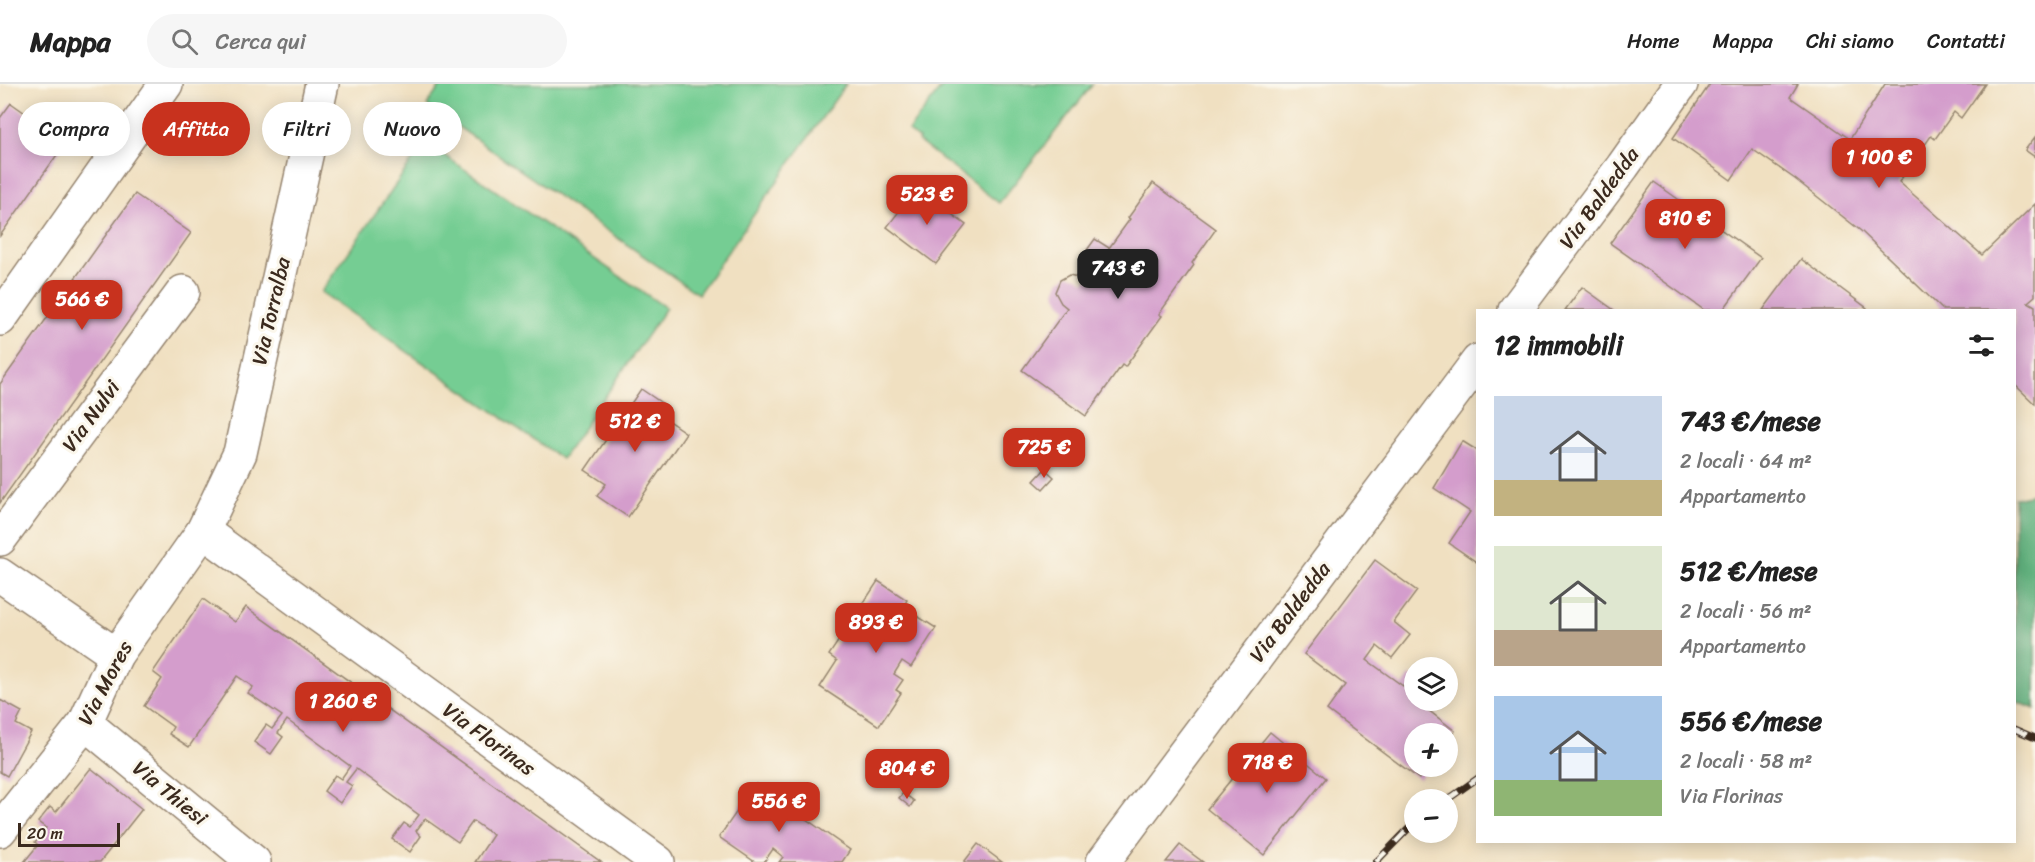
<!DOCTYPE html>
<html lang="it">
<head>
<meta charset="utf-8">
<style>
  :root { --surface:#fff; --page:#f6f6f6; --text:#222; --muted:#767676; --line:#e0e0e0; --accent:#c8321e }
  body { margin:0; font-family:Sriracha,sans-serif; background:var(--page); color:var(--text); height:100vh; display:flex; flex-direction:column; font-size:22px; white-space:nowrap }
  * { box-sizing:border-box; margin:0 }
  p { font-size:20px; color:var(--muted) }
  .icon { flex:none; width:33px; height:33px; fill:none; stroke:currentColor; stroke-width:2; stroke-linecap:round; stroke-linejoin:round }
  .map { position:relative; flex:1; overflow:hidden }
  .side { position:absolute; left:1476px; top:225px; width:540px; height:534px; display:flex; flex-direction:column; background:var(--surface); border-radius:0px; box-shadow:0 3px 15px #0003 }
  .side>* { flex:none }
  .top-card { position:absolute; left:18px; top:18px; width:570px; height:54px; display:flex; gap:12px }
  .fabs { position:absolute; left:1404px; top:573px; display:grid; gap:12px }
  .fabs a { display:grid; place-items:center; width:54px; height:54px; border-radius:50%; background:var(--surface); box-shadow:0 3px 15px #0003; font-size:30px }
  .scale { position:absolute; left:18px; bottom:15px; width:102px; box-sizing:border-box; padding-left:6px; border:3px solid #3b2a1e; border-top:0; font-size:16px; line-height:21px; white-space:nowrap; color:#3b2a1e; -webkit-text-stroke:4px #fbf7ec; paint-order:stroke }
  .price { position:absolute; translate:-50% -51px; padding:0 14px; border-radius:12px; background:var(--accent); color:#fff; font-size:20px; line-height:39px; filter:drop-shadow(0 2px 3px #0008) }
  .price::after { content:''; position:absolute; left:50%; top:36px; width:18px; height:14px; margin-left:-9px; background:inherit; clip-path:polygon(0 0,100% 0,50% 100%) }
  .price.active { background:#222; color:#fff }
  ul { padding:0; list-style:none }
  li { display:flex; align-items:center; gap:18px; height:150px; padding:0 18px }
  li span { display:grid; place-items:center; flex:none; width:168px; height:120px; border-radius:0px; color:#555 }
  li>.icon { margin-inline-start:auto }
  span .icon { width:72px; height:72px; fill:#fffc; stroke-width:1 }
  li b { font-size:26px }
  h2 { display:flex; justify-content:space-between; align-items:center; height:72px; padding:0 18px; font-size:26px }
  .pill { padding:0 21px; border-radius:27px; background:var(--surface); box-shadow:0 3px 15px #0003; font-size:21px; line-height:54px }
  .pill.active { background:var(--accent); color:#fff }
  header { display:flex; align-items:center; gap:36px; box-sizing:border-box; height:84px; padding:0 30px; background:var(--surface); border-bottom:2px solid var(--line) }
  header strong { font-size:28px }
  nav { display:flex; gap:33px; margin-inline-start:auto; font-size:21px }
  .search { width:420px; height:54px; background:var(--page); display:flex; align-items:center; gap:15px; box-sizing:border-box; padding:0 21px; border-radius:33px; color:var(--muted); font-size:22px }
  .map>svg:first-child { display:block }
  .green { fill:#75cd93; stroke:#587c58; stroke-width:1.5 }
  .forest { fill:#60b07d; stroke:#4e6d4e; stroke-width:1.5 }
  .building { fill:#d49dcc }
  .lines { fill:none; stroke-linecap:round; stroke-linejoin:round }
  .minor-casing { stroke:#968570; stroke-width:36 }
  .minor { stroke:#fff; stroke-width:33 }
  .rail-casing { stroke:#3b2a1e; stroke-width:7 }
  .rail { stroke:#fbf7ec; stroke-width:4.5; stroke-dasharray:14; stroke-linecap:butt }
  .labels { text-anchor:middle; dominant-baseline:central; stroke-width:6; stroke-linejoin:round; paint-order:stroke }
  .street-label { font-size:21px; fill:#3b2a1e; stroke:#fbf7ec }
</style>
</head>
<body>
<header>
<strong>Mappa</strong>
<div class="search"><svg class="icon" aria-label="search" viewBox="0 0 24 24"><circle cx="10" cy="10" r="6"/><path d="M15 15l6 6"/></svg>Cerca qui</div>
<nav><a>Home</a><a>Mappa</a><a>Chi siamo</a><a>Contatti</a></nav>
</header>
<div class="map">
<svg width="2035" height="778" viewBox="0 0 2035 778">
  <rect width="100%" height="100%" fill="#fbf7ec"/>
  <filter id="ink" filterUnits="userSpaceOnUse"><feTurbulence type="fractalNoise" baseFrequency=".0167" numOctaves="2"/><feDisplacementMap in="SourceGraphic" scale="12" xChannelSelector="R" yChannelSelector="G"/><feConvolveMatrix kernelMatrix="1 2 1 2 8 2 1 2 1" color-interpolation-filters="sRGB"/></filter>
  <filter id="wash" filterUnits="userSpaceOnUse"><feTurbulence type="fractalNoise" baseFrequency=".008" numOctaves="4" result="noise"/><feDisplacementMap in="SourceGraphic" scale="24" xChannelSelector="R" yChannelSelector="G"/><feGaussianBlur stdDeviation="1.35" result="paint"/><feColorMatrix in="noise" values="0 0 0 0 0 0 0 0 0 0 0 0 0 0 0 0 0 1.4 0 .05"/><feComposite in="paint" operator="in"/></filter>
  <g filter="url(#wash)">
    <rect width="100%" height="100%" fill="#f0e0c1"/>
    <g class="green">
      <path d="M442,0H846L698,210L427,21Z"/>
      <path d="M944,0H1093L999,119L918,57L919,55L908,47Z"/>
      <path d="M425,58L666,224L562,375L321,208Z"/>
    </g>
    <path class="forest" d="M2035,410V625L2015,617L2014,414Z"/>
    <g id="blocks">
      <g class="building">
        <path d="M1710,0H1798L1790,13L1850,55L1885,0H1985L1961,34L1954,28L1935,55L1931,52L1899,98L1982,171L2035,120V212L2028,218L2035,222V320L2014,300V226H1943L1861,147L1795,95L1752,65L1731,96L1673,54Z"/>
        <path d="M11,19L66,58L0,152V34Z"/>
        <path d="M2035,53V73L2025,66Z"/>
        <path d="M1654,98L1761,174L1723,226H1704L1610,159Z"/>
        <path d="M1153,99L1216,145L1192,179L1194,181L1159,230L1162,232L1125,283L1122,281L1086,332L1022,286L1067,224L1061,219L1055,208L1060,196L1069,191L1078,193L1085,198L1101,177L1087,166L1095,155L1109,164L1130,135L1128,134Z"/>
        <path d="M917,104L966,141L936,180L887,143Z"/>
        <path d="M135,110L191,149L0,419V300Z"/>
        <path d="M1801,175L1867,224L1866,226H1763Z"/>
        <path d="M1582,203L1614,226H1565Z"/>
        <path d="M641,305L666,322L660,331L686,349L628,433L597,412L606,400L585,386Z"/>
        <path d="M1462,357L1478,367V479L1449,459L1470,428L1434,404Z"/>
        <path d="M1045,385L1054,393L1043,405L1034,397Z"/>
        <path d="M1375,476L1417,507L1394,538L1410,551L1392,574L1377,562L1367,576L1403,602L1410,592L1414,594V616H1426L1423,622L1455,647L1448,657V650H1414V682H1428L1419,695L1327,626L1345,601L1304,570Z"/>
        <path d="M878,497L907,516L903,523L936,544L911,583L902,577L894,590L903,596L896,606L901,609L879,642L820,603L837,577L829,571Z"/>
        <path d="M203,515L235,538L246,523L601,778H475L493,751L473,737L458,758L425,735L416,747L421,752L410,768L392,755L404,739L410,743L419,731L356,685L346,698L352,702L340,719L324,707L335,691L341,695L350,682L287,636L278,649L283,653L271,670L254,658L266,641L272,645L282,632L248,609L253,603L237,592L189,663L169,650L173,643L144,622L162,595L153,588Z"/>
        <path d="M0,616L22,628L16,640L31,648L7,692L0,688Z"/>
        <path d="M1270,648L1326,694L1264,771L1207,725Z"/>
        <path d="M91,684L142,725L100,778H24L38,761L35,758L46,744L38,738L50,723L56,728Z"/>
        <path d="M756,700L850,766L842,778H779L783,773L773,765L764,778H755L719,753Z"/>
        <path d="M903,709L914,717L910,723L899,714Z"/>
        <path d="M978,760L1002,778H964Z"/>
        <path d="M1180,761L1203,778H1166Z"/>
      </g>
    </g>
  </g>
  <g filter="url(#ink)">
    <use href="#blocks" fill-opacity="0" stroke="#968570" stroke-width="1.5"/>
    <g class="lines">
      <g class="minor-casing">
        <g id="minor">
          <path d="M1515,226L1623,82L1681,0"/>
          <path d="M0,235L166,0"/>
          <path d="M203,447L658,778"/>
          <path d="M0,455L183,208"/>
          <path d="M0,491L116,571"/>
          <path d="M85,639L254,778"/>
          <path d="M0,746L85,639L116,571L203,447L240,369L322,0"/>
          <path d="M1103,778L1478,277"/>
        </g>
      </g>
      <use href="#minor" class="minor"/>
      <g class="rail-casing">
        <g id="rail">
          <path d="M2014,645L2035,654"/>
          <path d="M1447,716L1478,694"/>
          <path d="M1376,778L1414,739"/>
        </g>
      </g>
      <use href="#rail" class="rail"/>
    </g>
  </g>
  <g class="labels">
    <g class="street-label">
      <text transform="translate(1599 114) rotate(-54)">Via Baldedda</text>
      <text transform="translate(271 227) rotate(-77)">Via Torralba</text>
      <text transform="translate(91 332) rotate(-54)">Via Nulvi</text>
      <text transform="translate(1290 528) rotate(-53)">Via Baldedda</text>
      <text transform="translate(105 599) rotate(-62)">Via Mores</text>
      <text transform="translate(489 655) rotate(36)">Via Florinas</text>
      <text transform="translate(170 709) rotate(39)">Via Thiesi</text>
    </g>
  </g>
</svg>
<div class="fabs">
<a><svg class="icon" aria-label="layers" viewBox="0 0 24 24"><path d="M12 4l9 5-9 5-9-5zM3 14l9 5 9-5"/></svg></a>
<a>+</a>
<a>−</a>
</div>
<div class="scale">20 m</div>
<b class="price" style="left:1879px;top:105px">1 100 €</b>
<b class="price" style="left:927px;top:142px">523 €</b>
<b class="price" style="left:1685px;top:166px">810 €</b>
<b class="price active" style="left:1118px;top:216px">743 €</b>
<b class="price" style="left:82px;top:247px">566 €</b>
<b class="price" style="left:635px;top:369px">512 €</b>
<b class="price" style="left:1044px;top:395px">725 €</b>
<b class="price" style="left:876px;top:570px">893 €</b>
<b class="price" style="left:343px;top:649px">1 260 €</b>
<b class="price" style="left:1267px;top:710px">718 €</b>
<b class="price" style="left:907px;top:716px">804 €</b>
<b class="price" style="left:779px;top:749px">556 €</b>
<div class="top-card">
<a class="pill">Compra</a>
<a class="pill active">Affitta</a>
<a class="pill">Filtri</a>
<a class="pill">Nuovo</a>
</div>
<section class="side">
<h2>12 immobili<svg class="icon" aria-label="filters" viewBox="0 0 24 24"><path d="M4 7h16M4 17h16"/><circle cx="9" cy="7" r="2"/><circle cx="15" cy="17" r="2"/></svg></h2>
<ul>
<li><span style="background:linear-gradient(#c9d6e8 70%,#c2b280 0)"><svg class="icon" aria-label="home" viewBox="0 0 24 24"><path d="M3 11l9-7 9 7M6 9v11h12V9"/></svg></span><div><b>743 €/mese</b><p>2 locali · 64 m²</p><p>Appartamento</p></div></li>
<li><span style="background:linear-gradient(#dfe7d0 70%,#b9a48a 0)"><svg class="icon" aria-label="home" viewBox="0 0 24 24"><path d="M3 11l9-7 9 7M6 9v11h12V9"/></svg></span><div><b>512 €/mese</b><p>2 locali · 56 m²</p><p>Appartamento</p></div></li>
<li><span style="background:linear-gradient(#a9c7e8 70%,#8fb573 0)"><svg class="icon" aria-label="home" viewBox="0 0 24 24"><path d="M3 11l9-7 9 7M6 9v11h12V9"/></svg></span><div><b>556 €/mese</b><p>2 locali · 58 m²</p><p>Via Florinas</p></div></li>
</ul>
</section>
</div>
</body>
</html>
